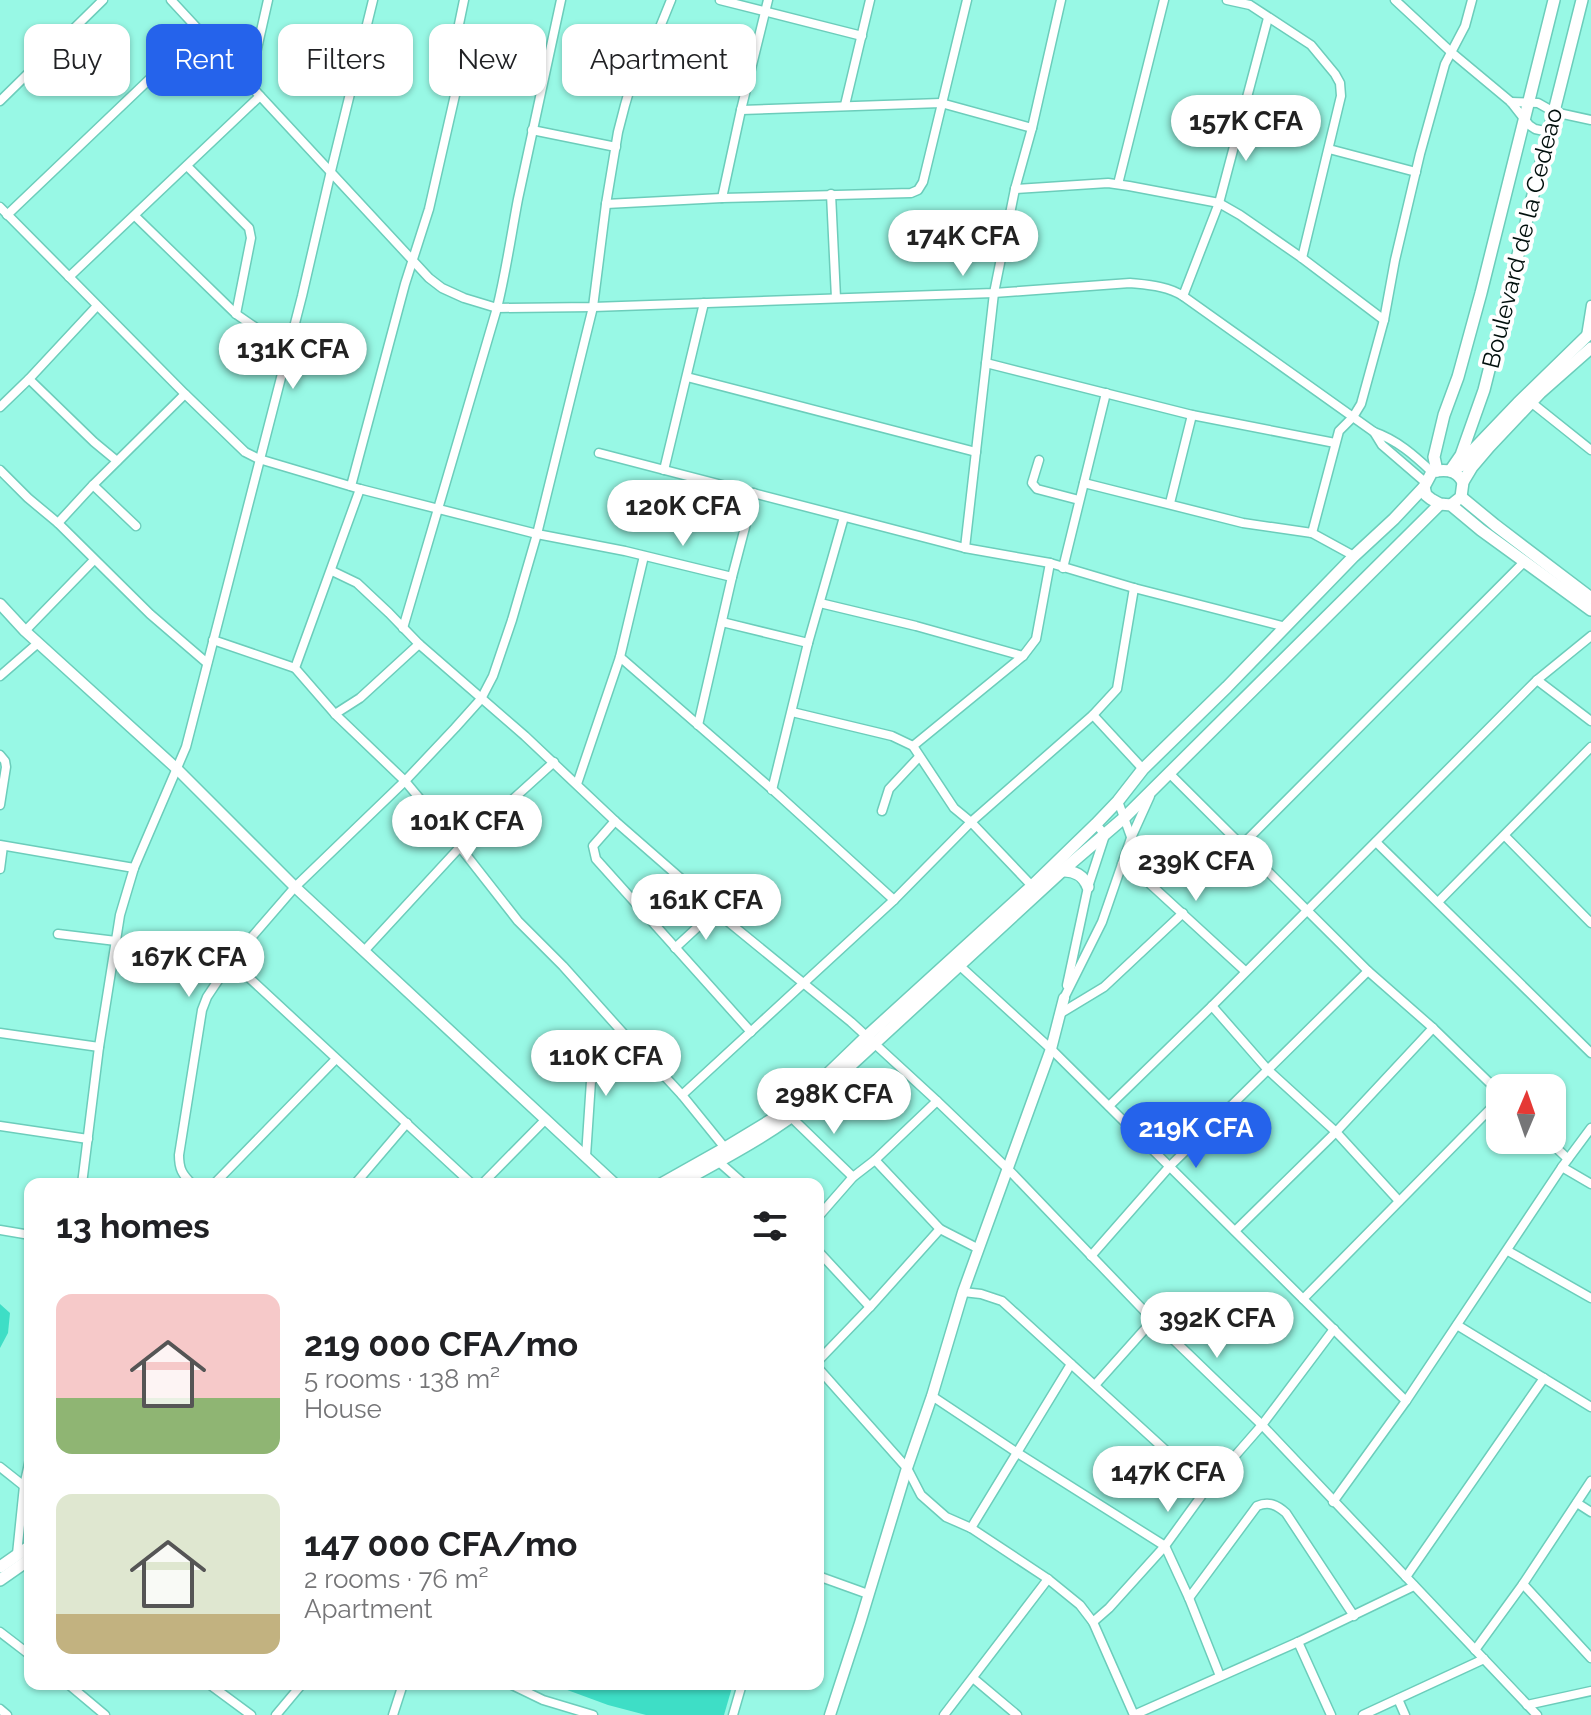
<!DOCTYPE html>
<html lang="en">
<head>
<meta charset="utf-8">
<style>
  :root { --surface:#fff; --page:#f6f6f6; --text:#202124; --muted:#757577; --accent:#2563eb }
  body { margin:0; font-family:Raleway,sans-serif; background:var(--page); color:var(--text); height:100vh; display:flex; flex-direction:column; font-size:30px; white-space:nowrap }
  * { box-sizing:border-box; margin:0 }
  p { font-size:26px; color:var(--muted) }
  .icon { flex:none; width:44px; height:44px; fill:none; stroke:currentColor; stroke-width:2; stroke-linecap:round; stroke-linejoin:round }
  .map { position:relative; flex:1; overflow:hidden }
  .side { position:absolute; left:24px; top:1178px; width:800px; height:512px; display:flex; flex-direction:column; background:var(--surface); border-radius:16px; box-shadow:0 2px 6px #0004 }
  .side>* { flex:none }
  .guide { position:absolute; left:24px; top:24px; width:800px; height:72px; display:flex; gap:16px }
  .needle { width:52px; rotate:2deg }
  .controls { position:absolute; left:1486px; top:1074px; display:grid; gap:16px }
  .controls a { display:grid; place-items:center; width:80px; height:80px; border-radius:16px; background:var(--surface); box-shadow:0 2px 6px #0004; font-size:40px }
  .price { position:absolute; translate:-50% -68px; padding:0 18px; border-radius:28px; background:#fff; color:#222; font-size:26px; line-height:52px; filter:drop-shadow(0 2px 4px #0008) }
  .price::after { content:''; position:absolute; left:50%; top:48px; width:24px; height:18px; margin-left:-12px; background:inherit; clip-path:polygon(0 0,100% 0,50% 100%) }
  .price.current { background:var(--accent); color:#fff }
  ul { padding:0; list-style:none }
  li { display:flex; align-items:center; gap:24px; height:200px; padding:0 32px }
  li span { display:grid; place-items:center; flex:none; width:224px; height:160px; border-radius:16px; color:#555 }
  li>.icon { margin-inline-start:auto }
  span .icon { width:96px; height:96px; fill:#fffc; stroke-width:1 }
  li b { font-size:34px }
  h2 { display:flex; justify-content:space-between; align-items:center; height:96px; padding:0 32px; font-size:34px }
  .pill { padding:0 28px; border-radius:16px; background:var(--surface); box-shadow:0 2px 6px #0004; font-size:28px; line-height:72px }
  .pill.current { background:var(--accent); color:#fff }
  .map>svg:first-child { display:block }
  .water { fill:#3edec6 }
  .lines { fill:none; stroke-linecap:round; stroke-linejoin:round }
  .minor-casing { stroke:#6ccdbb; stroke-width:11 }
  .tertiary-casing { stroke:#6ccdbb; stroke-width:13 }
  .secondary-casing { stroke:#6ccdbb; stroke-width:14 }
  .minor { stroke:#fff; stroke-width:8 }
  .tertiary { stroke:#fff; stroke-width:10 }
  .secondary { stroke:#fff; stroke-width:11 }
  .labels { text-anchor:middle; dominant-baseline:central; stroke-width:8; stroke-linejoin:round; paint-order:stroke }
  .street-label { font-size:24px; fill:#000f0c; stroke:#fff }
</style>
</head>
<body>
<div class="map">
<svg width="1591" height="1715" viewBox="0 0 1591 1715">
  <rect width="100%" height="100%" fill="#98f8e5"/>
  <g class="water">
    <path d="M0,1304L10,1313L8,1333L0,1348Z"/>
    <path d="M551,1684H733L724,1715H646L608,1705Z"/>
  </g>
  <g class="lines">
    <g class="minor-casing">
      <g id="minor">
        <path d="M171,0L429,278L442,288L464,298L497,308L593,307L994,293L1130,283C1149,285 1168,286 1183,296L1374,432C1397,440 1414,455 1432,472"/>
        <path d="M720,0L862,36"/>
        <path d="M1227,0L1250,5L1311,45L1335,74L1340,83L1341,96L1302,258"/>
        <path d="M1395,0L1451,52L1511,102L1529,125L1535,129L1549,132"/>
        <path d="M249,84L268,0"/>
        <path d="M0,101L103,0"/>
        <path d="M1511,102L1538,103L1554,112L1591,120"/>
        <path d="M845,105L870,0"/>
        <path d="M741,110L941,103L1032,128"/>
        <path d="M532,130L616,147"/>
        <path d="M1329,149L1416,172"/>
        <path d="M187,166L249,228L251,238L236,314"/>
        <path d="M1118,184L1164,0"/>
        <path d="M1015,189L1108,183L1129,186L1219,203L1240,215L1302,258L1384,320"/>
        <path d="M831,194L836,298"/>
        <path d="M722,198L741,110L768,0"/>
        <path d="M606,204L722,198L911,193L918,190L923,182L967,0"/>
        <path d="M0,207L185,394L245,452L259,459L360,489L537,534L625,551L732,577"/>
        <path d="M7,215L200,31"/>
        <path d="M135,216L236,314L288,350"/>
        <path d="M69,277L260,96"/>
        <path d="M1183,296L1219,203L1268,18"/>
        <path d="M1586,336L1591,305"/>
        <path d="M986,363L1192,415L1335,443"/>
        <path d="M687,377L976,452"/>
        <path d="M29,379L94,442L117,461"/>
        <path d="M1532,403L1591,450"/>
        <path d="M0,407L29,379L96,307"/>
        <path d="M1374,432L1382,445L1425,482"/>
        <path d="M599,453L965,548L1050,563L1134,588L1286,627"/>
        <path d="M1039,460L1032,483L1037,489L1079,500"/>
        <path d="M0,470L28,498L58,523L150,614L207,663"/>
        <path d="M664,470L704,303"/>
        <path d="M1084,483L1243,523L1312,533L1354,556"/>
        <path d="M93,485L136,526"/>
        <path d="M351,486L405,284L429,209L463,60L458,29L464,0"/>
        <path d="M360,489L295,668L335,714L405,781L460,847L518,921L563,966L632,1043L646,1056L682,1095L725,1148"/>
        <path d="M1170,503L1192,415"/>
        <path d="M58,523L93,485L185,394"/>
        <path d="M1312,533L1339,431L1353,417L1361,404L1384,320L1395,260L1420,154L1445,64L1465,26L1472,0"/>
        <path d="M965,548L994,293L1015,189L1032,128L1061,0"/>
        <path d="M1063,568L1106,393"/>
        <path d="M332,571L357,583L389,613L419,644L525,736L615,821L686,883L715,911L851,1022L937,1101L1009,1170L1153,1320L1262,1425L1537,1715"/>
        <path d="M820,603L916,626L1023,656"/>
        <path d="M722,622L808,643"/>
        <path d="M403,628L497,308C506,272 511,236 518,199C532,133 547,66 561,0"/>
        <path d="M25,631L94,560"/>
        <path d="M213,640L295,668"/>
        <path d="M620,657L773,790L894,900"/>
        <path d="M0,676L38,643"/>
        <path d="M1537,680L1591,721"/>
        <path d="M792,712L892,736L913,746L954,808L971,822L1032,886"/>
        <path d="M335,714L360,698L419,644"/>
        <path d="M1093,715L1143,769"/>
        <path d="M698,725L732,577L754,493"/>
        <path d="M913,746L1023,656L1036,639L1050,563"/>
        <path d="M0,755L5,761L6,767L0,805"/>
        <path d="M1169,773L1368,971L1433,1028L1500,1093"/>
        <path d="M577,784L620,657L644,556"/>
        <path d="M772,790L808,643L844,517"/>
        <path d="M1118,801L1131,837"/>
        <path d="M882,811L889,789L919,757"/>
        <path d="M615,821L593,846L596,859L751,1032"/>
        <path d="M1505,836L1591,923"/>
        <path d="M1376,842L1591,1053"/>
        <path d="M0,845L134,868"/>
        <path d="M1242,845L1524,562"/>
        <path d="M1122,864L1149,883L1245,971"/>
        <path d="M0,869L3,846"/>
        <path d="M1438,902L1591,747"/>
        <path d="M58,934L116,941"/>
        <path d="M675,948L715,911"/>
        <path d="M365,950L460,847L554,762"/>
        <path d="M231,961L472,1184"/>
        <path d="M960,966L1051,1049L1406,1401"/>
        <path d="M1067,985L1088,887L1105,835L1096,824"/>
        <path d="M1064,998L1102,922L1131,838L1150,796"/>
        <path d="M1212,1006L1268,1070L1336,1132L1399,1201"/>
        <path d="M1061,1013L1104,987L1183,913"/>
        <path d="M0,1033L99,1047"/>
        <path d="M682,1095L894,900L971,822L1093,715L1117,689L1134,588"/>
        <path d="M1109,1106L1212,1006L1537,680L1591,636"/>
        <path d="M792,1118L853,1177"/>
        <path d="M0,1126L88,1139"/>
        <path d="M1548,1140L1568,1159"/>
        <path d="M586,1156L591,1081L632,1043"/>
        <path d="M875,1160L940,1229"/>
        <path d="M719,1162L744,1184"/>
        <path d="M1562,1167L1591,1184"/>
        <path d="M82,1184L99,1047L120,915L134,868L186,747L302,296L331,171L373,0"/>
        <path d="M192,1184C182,1174 179,1169 179,1155L202,1010L207,997L231,961L295,887L405,781L455,728L481,699L493,676L512,620L537,534L593,307L606,204L618,132L625,105L630,88L656,37L671,0"/>
        <path d="M214,1184L336,1059"/>
        <path d="M355,1184L407,1123"/>
        <path d="M482,1184L546,1119"/>
        <path d="M818,1217L853,1177L875,1160L937,1101"/>
        <path d="M0,1230L30,1235"/>
        <path d="M1235,1231L1336,1132L1433,1028"/>
        <path d="M818,1251L870,1307"/>
        <path d="M1508,1251L1591,1298"/>
        <path d="M1091,1256L1170,1166L1368,971"/>
        <path d="M963,1292L981,1294L1002,1301L1207,1488"/>
        <path d="M1303,1299L1500,1099"/>
        <path d="M1457,1325L1591,1407"/>
        <path d="M818,1361L870,1307L940,1229L979,1249"/>
        <path d="M818,1368L907,1468L921,1495L946,1517L971,1528L1048,1579L1080,1605L1093,1622L1134,1715"/>
        <path d="M1095,1385L1153,1320"/>
        <path d="M932,1396L1016,1452L1165,1546L1189,1598L1220,1676"/>
        <path d="M0,1467L24,1486"/>
        <path d="M1333,1502L1406,1401L1562,1167L1591,1128"/>
        <path d="M1577,1503L1591,1512"/>
        <path d="M971,1528L1071,1364"/>
        <path d="M17,1554L24,1486L30,1459"/>
        <path d="M818,1576L868,1594"/>
        <path d="M1406,1577L1544,1378"/>
        <path d="M1523,1584L1591,1658"/>
        <path d="M1189,1598L1257,1506C1269,1501 1277,1505 1286,1513L1354,1616"/>
        <path d="M1093,1622L1109,1608L1165,1546L1207,1488L1262,1425L1334,1329"/>
        <path d="M0,1632L30,1655"/>
        <path d="M1298,1642L1331,1715"/>
        <path d="M1475,1650L1523,1584L1591,1481"/>
        <path d="M973,1678L1017,1715"/>
        <path d="M68,1684L105,1715"/>
        <path d="M209,1684L251,1715"/>
        <path d="M510,1684L543,1700L593,1715"/>
        <path d="M1398,1699L1405,1715"/>
        <path d="M1527,1705L1591,1691"/>
        <path d="M0,1709L7,1715"/>
        <path d="M276,1715L302,1684"/>
        <path d="M393,1715L403,1684"/>
        <path d="M733,1715L742,1684"/>
        <path d="M944,1715L1048,1579"/>
        <path d="M1134,1715L1298,1642L1414,1586"/>
        <path d="M1363,1715L1484,1659"/>
      </g>
    </g>
    <g class="tertiary-casing">
      <g id="tertiary">
        <path d="M0,604L25,631L177,769L295,887L615,1184"/>
        <path d="M830,1715L860,1623L907,1468L932,1396L963,1292L1051,1049L1064,998"/>
      </g>
    </g>
    <g class="secondary-casing">
      <g id="secondary">
        <path d="M1461,466L1473,450L1518,403L1591,332"/>
        <path d="M1437,471L1434,457L1444,415L1458,377L1481,293L1554,0"/>
        <path d="M1450,471L1461,455L1484,390L1582,0"/>
        <path d="M1424,487L1426,495L1431,499L1440,504L1451,505L1481,530L1591,610"/>
        <path d="M1461,497L1495,525L1591,598"/>
        <path d="M1451,505L1461,497L1463,482L1472,467L1489,447L1540,393L1591,348"/>
        <path d="M1062,871C1074,870 1084,876 1088,887"/>
        <path d="M661,1184L725,1148L786,1111L811,1090L866,1037L1032,886L1096,824L1118,801L1143,769L1227,687L1354,556L1394,519L1424,487L1432,472C1444,469 1456,469 1463,482"/>
        <path d="M678,1184C724,1158 772,1134 813,1100L1062,871L1125,817L1440,504"/>
        <path d="M0,1567L30,1546"/>
        <path d="M0,1580L30,1559"/>
      </g>
    </g>
    <use href="#minor" class="minor"/>
    <use href="#tertiary" class="tertiary"/>
    <use href="#secondary" class="secondary"/>
  </g>
  <g class="labels">
    <g class="street-label">
      <text transform="translate(1522 238) rotate(-76)">Boulevard de la Cedeao</text>
    </g>
  </g>
</svg>
<div class="controls">
<a><svg class="needle" viewBox="-14 -14 28 28"><path d="M0-13l5 13h-10z" fill="#e53935"/><path d="M0 13l5-13h-10z" fill="#757577"/></svg></a>
</div>
<b class="price" style="left:1246px;top:163px">157K CFA</b>
<b class="price" style="left:963px;top:278px">174K CFA</b>
<b class="price" style="left:293px;top:391px">131K CFA</b>
<b class="price" style="left:683px;top:548px">120K CFA</b>
<b class="price" style="left:467px;top:863px">101K CFA</b>
<b class="price" style="left:1196px;top:903px">239K CFA</b>
<b class="price" style="left:706px;top:942px">161K CFA</b>
<b class="price" style="left:189px;top:999px">167K CFA</b>
<b class="price" style="left:606px;top:1098px">110K CFA</b>
<b class="price" style="left:834px;top:1136px">298K CFA</b>
<b class="price current" style="left:1196px;top:1170px">219K CFA</b>
<b class="price" style="left:1217px;top:1360px">392K CFA</b>
<b class="price" style="left:1168px;top:1514px">147K CFA</b>
<div class="guide">
<a class="pill">Buy</a>
<a class="pill current">Rent</a>
<a class="pill">Filters</a>
<a class="pill">New</a>
<a class="pill">Apartment</a>
</div>
<section class="side">
<h2>13 homes<svg class="icon" aria-label="filters" viewBox="0 0 24 24"><path d="M4 7h16M4 17h16"/><circle cx="9" cy="7" r="2"/><circle cx="15" cy="17" r="2"/></svg></h2>
<ul>
<li><span style="background:linear-gradient(#f6c9c9 65%,#8fb573 0)"><svg class="icon" aria-label="home" viewBox="0 0 24 24"><path d="M3 11l9-7 9 7M6 9v11h12V9"/></svg></span><div><b>219 000 CFA/mo</b><p>5 rooms · 138 m²</p><p>House</p></div></li>
<li><span style="background:linear-gradient(#dfe7d0 75%,#c2b280 0)"><svg class="icon" aria-label="home" viewBox="0 0 24 24"><path d="M3 11l9-7 9 7M6 9v11h12V9"/></svg></span><div><b>147 000 CFA/mo</b><p>2 rooms · 76 m²</p><p>Apartment</p></div></li>
</ul>
</section>
</div>
</body>
</html>
